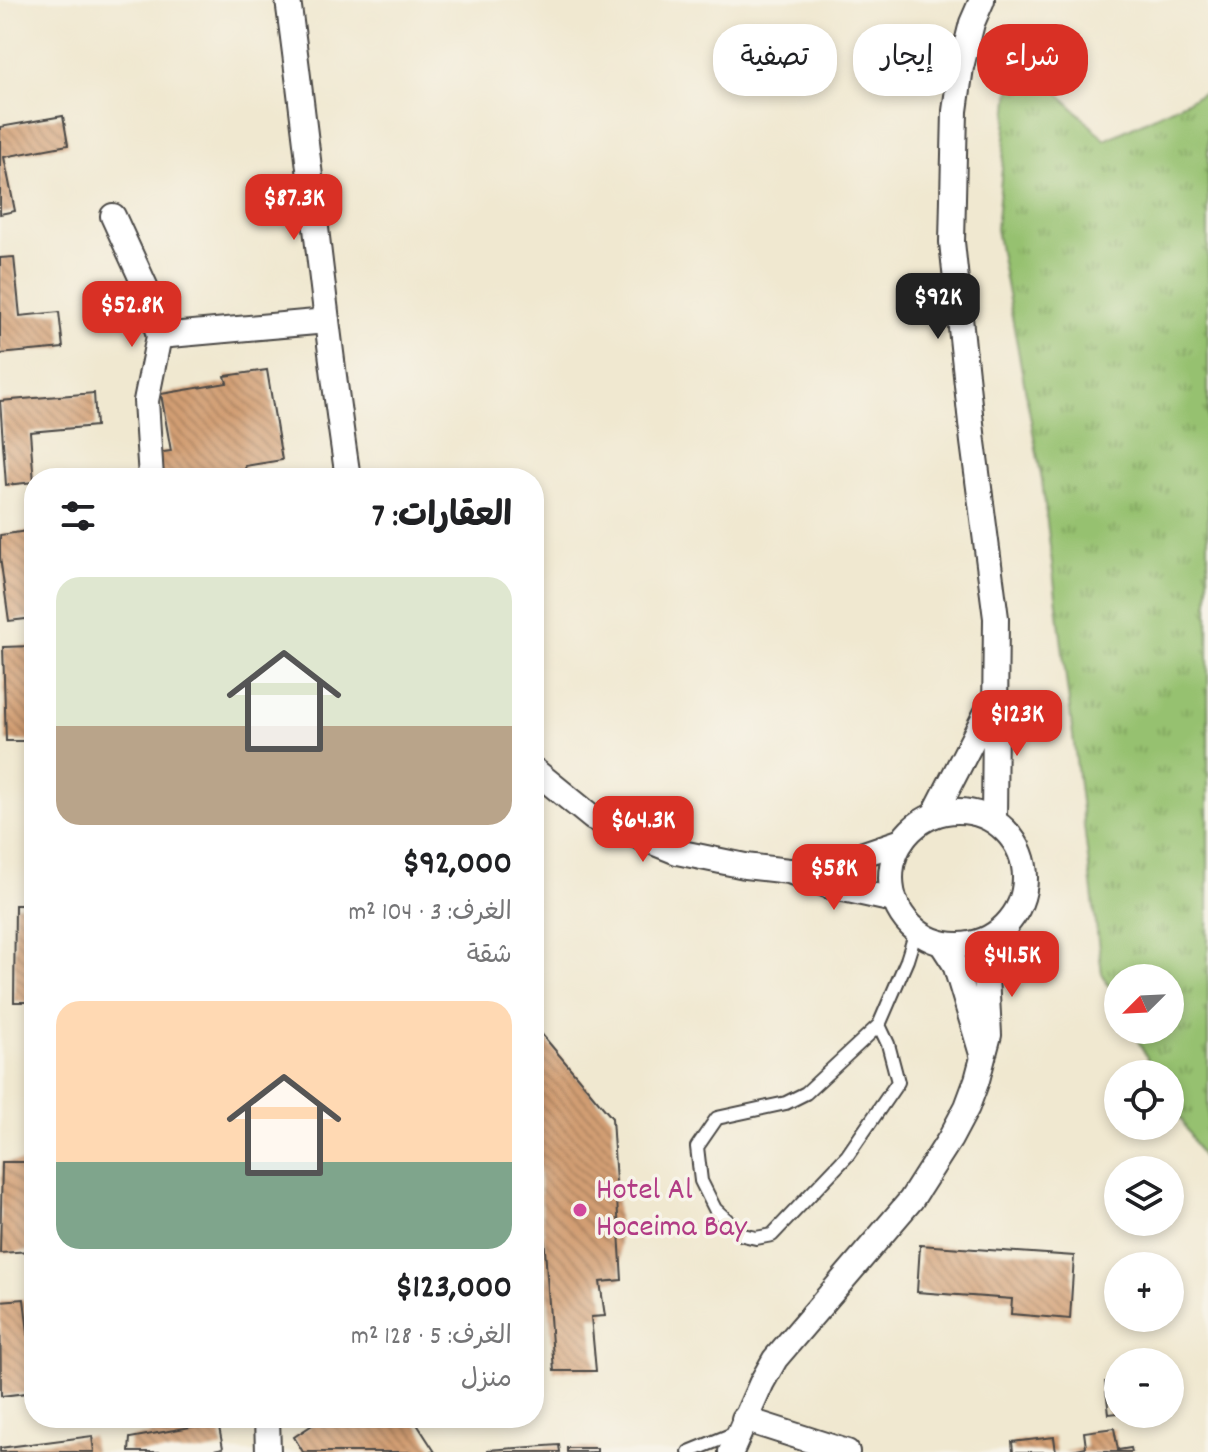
<!DOCTYPE html>
<html lang="ar">
<head>
<meta charset="utf-8">
<style>
  :root { --surface:#fff; --page:#f6f6f6; --text:#202124; --muted:#757577; --accent:#d93025 }
  body { margin:0; font-family:Dekko,"Playpen Sans Arabic",sans-serif; background:var(--page); color:var(--text); direction:rtl; height:100vh; display:flex; flex-direction:column; font-size:30px; white-space:nowrap }
  * { box-sizing:border-box; margin:0 }
  p { font-size:26px; color:var(--muted) }
  .icon { flex:none; width:44px; height:44px; fill:none; stroke:currentColor; stroke-width:2; stroke-linecap:round; stroke-linejoin:round }
  .map { position:relative; flex:1; overflow:hidden; direction:ltr }
  .sheet { position:absolute; left:24px; top:468px; width:520px; height:960px; display:flex; flex-direction:column; background:var(--surface); border-radius:32px; box-shadow:0 4px 12px #0003; direction:rtl }
  .sheet>* { flex:none }
  .top-card { position:absolute; left:568px; top:24px; width:520px; height:72px; direction:rtl; display:flex; gap:16px }
  .needle { width:52px; rotate:246deg }
  .controls { position:absolute; left:1104px; top:964px; display:grid; gap:16px }
  .controls a { display:grid; place-items:center; width:80px; height:80px; border-radius:50%; background:var(--surface); box-shadow:0 4px 12px #0003; font-size:40px }
  .price { position:absolute; translate:-50% -68px; padding:0 18px; border-radius:16px; background:var(--accent); color:#fff; font-size:26px; line-height:52px; filter:drop-shadow(0 2px 4px #0008) }
  .price::after { content:''; position:absolute; left:50%; top:48px; width:24px; height:18px; margin-left:-12px; background:inherit; clip-path:polygon(0 0,100% 0,50% 100%) }
  .price.on { background:#222; color:#fff }
  ul { padding:0; list-style:none }
  li { display:grid; align-content:center; gap:16px; height:424px; padding:0 32px }
  li span { display:grid; place-items:center; height:248px; border-radius:24px; color:#555 }
  li>.icon { margin-inline-start:auto }
  span .icon { width:144px; height:144px; fill:#fffc; stroke-width:1 }
  li b { font-size:34px }
  h2 { display:flex; justify-content:space-between; align-items:center; height:96px; padding:0 32px; font-size:34px }
  .tag { padding:0 28px; border-radius:32px; background:var(--surface); box-shadow:0 4px 12px #0003; font-size:28px; line-height:72px }
  .tag.on { background:var(--accent); color:#fff }
  .map>svg:first-child { display:block }
  .grass { fill:url(#grass-tufts); stroke:#60764d; stroke-width:2 }
  .building { fill:url(#building-back-hatch) }
  .lines { fill:none; stroke-linecap:round; stroke-linejoin:round }
  .lane-casing { stroke:#494744; stroke-width:16 }
  .street-casing { stroke:#494744; stroke-width:28 }
  .lane { stroke:#fff; stroke-width:12 }
  .street { stroke:#fff; stroke-width:24 }
  .hotel-dot { fill:#d1479c; stroke:#f7f3e8; stroke-width:3 }
  .labels { text-anchor:middle; dominant-baseline:central; stroke-width:7; stroke-linejoin:round; paint-order:stroke }
  .hotel-label { font-size:32px; fill:#b23c85; stroke:#f7f3e8; text-anchor:start }
</style>
</head>
<body>
<div class="map">
<svg width="1208" height="1452" viewBox="0 0 1208 1452">
  <defs>
    <pattern id="grass-tufts" width="24" height="20" patternUnits="userSpaceOnUse" patternTransform="scale(2)"><rect width="24" height="20" fill="#96c16f"/><path d="M3 7l-1-3M5 7V3M7 7l1-3M15 17l-1-3M17 17v-4M19 17l1-3" fill="none" stroke="#7b9d5b"/></pattern>
    <pattern id="building-back-hatch" width="6" height="6" patternUnits="userSpaceOnUse" patternTransform="scale(2)"><rect width="6" height="6" fill="#d29e73"/><path d="M-1 5l2 2M0 0l6 6M5-1l2 2" fill="none" stroke="#ab815f"/></pattern>
  </defs>
  <rect width="100%" height="100%" fill="#f7f3e8"/>
  <filter id="ink" filterUnits="userSpaceOnUse"><feTurbulence type="fractalNoise" baseFrequency=".0125" numOctaves="2"/><feDisplacementMap in="SourceGraphic" scale="16" xChannelSelector="R" yChannelSelector="G"/><feConvolveMatrix kernelMatrix="1 2 1 2 8 2 1 2 1" color-interpolation-filters="sRGB"/></filter>
  <filter id="wash" filterUnits="userSpaceOnUse"><feTurbulence type="fractalNoise" baseFrequency=".006" numOctaves="4" result="noise"/><feDisplacementMap in="SourceGraphic" scale="32" xChannelSelector="R" yChannelSelector="G"/><feGaussianBlur stdDeviation="1.8" result="paint"/><feColorMatrix in="noise" values="0 0 0 0 0 0 0 0 0 0 0 0 0 0 0 0 0 1.4 0 .05"/><feComposite in="paint" operator="in"/></filter>
  <g filter="url(#wash)">
    <rect width="100%" height="100%" fill="#f0e8d0"/>
    <path class="grass" d="M1014,48L1105,140L1208,91V1168L1170,1099V1074H1156L1132,1030H1170V978H1118V1003L1102,974L1042,481L996,229Z"/>
    <g id="blocks">
      <g class="building">
        <path d="M63,116L68,145L4,157L15,211L0,214V127Z"/>
        <path d="M14,257L20,316L59,312L63,348L0,354V258Z"/>
        <path d="M267,370L282,460L245,466L247,478H160L156,453L171,451L161,394L227,383L225,376Z"/>
        <path d="M94,393L96,426L30,432L34,482L6,485L0,401Z"/>
        <path d="M34,530V567H32L34,618L9,621L0,557V535Z"/>
        <path d="M34,646V741H6L3,647Z"/>
        <path d="M15,905H34V1002H14Z"/>
        <path d="M534,1025L612,1118L622,1280L600,1282L605,1316L591,1317L596,1371H554L537,1141L534,1137Z"/>
        <path d="M2,1162H34V1196H29L31,1251L0,1253Z"/>
        <path d="M920,1245L1074,1256L1070,1319L1011,1314L1012,1299L917,1292Z"/>
        <path d="M24,1299L31,1357L34,1356V1392L1,1396L0,1301Z"/>
        <path d="M1118,1381V1413L1109,1414L1105,1382Z"/>
        <path d="M323,1418H413L435,1452H303L294,1437Z"/>
        <path d="M218,1422L223,1448L205,1452H129L130,1438Z"/>
        <path d="M1114,1428L1118,1450L1131,1448L1132,1452H1063L1086,1447L1084,1432Z"/>
        <path d="M92,1436L94,1452H0V1448Z"/>
        <path d="M1054,1437L1056,1452H1013L1012,1442Z"/>
        <path d="M559,1445L560,1452H488V1450Z"/>
        <rect x="567" y="1448" width="30" height="4"/>
      </g>
    </g>
  </g>
  <g filter="url(#ink)">
    <use href="#blocks" fill-opacity="0" stroke="#494744" stroke-width="2"/>
    <g class="lines">
      <g class="lane-casing">
        <g id="lane">
          <path d="M879,1025L888,1044L898,1082L847,1156L772,1235L756,1238L743,1235L715,1209L701,1181L697,1147L717,1118L786,1103L806,1093L879,1025L907,960L916,931"/>
          <path d="M689,1452L738,1432"/>
        </g>
      </g>
      <g class="street-casing">
        <g id="street">
          <path d="M288,0C310,159 324,319 348,478"/>
          <path d="M982,0L972,23L961,67L955,111L952,242L973,442L996,618L994,820"/>
          <path d="M113,216L145,286L159,336L146,401L151,478"/>
          <path d="M159,336L327,321"/>
          <path d="M534,770L593,818L677,852L745,866L789,871L830,886L894,900"/>
          <circle cx="958" cy="878" r="67"/>
          <path d="M934,815L991,704"/>
          <path d="M792,871L846,860L902,841"/>
          <path d="M942,944L955,964L982,1054"/>
          <path d="M267,1418L268,1452"/>
          <path d="M744,1419L847,1452"/>
          <path d="M731,1452L762,1382L775,1359L911,1200L950,1139L967,1107L977,1080L989,1035L986,975L991,955L1006,926"/>
        </g>
      </g>
      <use href="#lane" class="lane"/>
      <use href="#street" class="street"/>
    </g>
  </g>
  <circle class="hotel-dot" cx="580" cy="1210" r="8"/>
  <g class="labels">
    <g class="hotel-label">
      <text x="596" y="1192">Hotel Al<tspan x="596" dy="37">Hoceima Bay</tspan></text>
    </g>
  </g>
</svg>
<div class="controls">
<a><svg class="needle" viewBox="-14 -14 28 28"><path d="M0-13l5 13h-10z" fill="#e53935"/><path d="M0 13l5-13h-10z" fill="#757577"/></svg></a>
<a><svg class="icon" aria-label="locate" viewBox="0 0 24 24"><circle cx="12" cy="12" r="6"/><path d="M12 2v4M12 18v4M2 12h4M18 12h4"/></svg></a>
<a><svg class="icon" aria-label="layers" viewBox="0 0 24 24"><path d="M12 4l9 5-9 5-9-5zM3 14l9 5 9-5"/></svg></a>
<a>+</a>
<a>−</a>
</div>
<b class="price" style="left:294px;top:242px">$87.3K</b>
<b class="price on" style="left:938px;top:341px">$92K</b>
<b class="price" style="left:132px;top:349px">$52.8K</b>
<b class="price" style="left:1017px;top:758px">$123K</b>
<b class="price" style="left:643px;top:864px">$64.3K</b>
<b class="price" style="left:834px;top:912px">$58K</b>
<b class="price" style="left:1012px;top:999px">$41.5K</b>
<div class="top-card">
<a class="tag on">شراء</a>
<a class="tag">إيجار</a>
<a class="tag">تصفية</a>
</div>
<section class="sheet">
<h2>العقارات: 7<svg class="icon" aria-label="filters" viewBox="0 0 24 24"><path d="M4 7h16M4 17h16"/><circle cx="9" cy="7" r="2"/><circle cx="15" cy="17" r="2"/></svg></h2>
<ul>
<li><span style="background:linear-gradient(#dfe7d0 60%,#b9a48a 0)"><svg class="icon" aria-label="home" viewBox="0 0 24 24"><path d="M3 11l9-7 9 7M6 9v11h12V9"/></svg></span><div><b>$92,000</b><p>الغرف: 3 · 104 m²</p><p>شقة</p></div></li>
<li><span style="background:linear-gradient(#ffd9b3 65%,#7fa58c 0)"><svg class="icon" aria-label="home" viewBox="0 0 24 24"><path d="M3 11l9-7 9 7M6 9v11h12V9"/></svg></span><div><b>$123,000</b><p>الغرف: 5 · 128 m²</p><p>منزل</p></div></li>
</ul>
</section>
</div>
</body>
</html>
